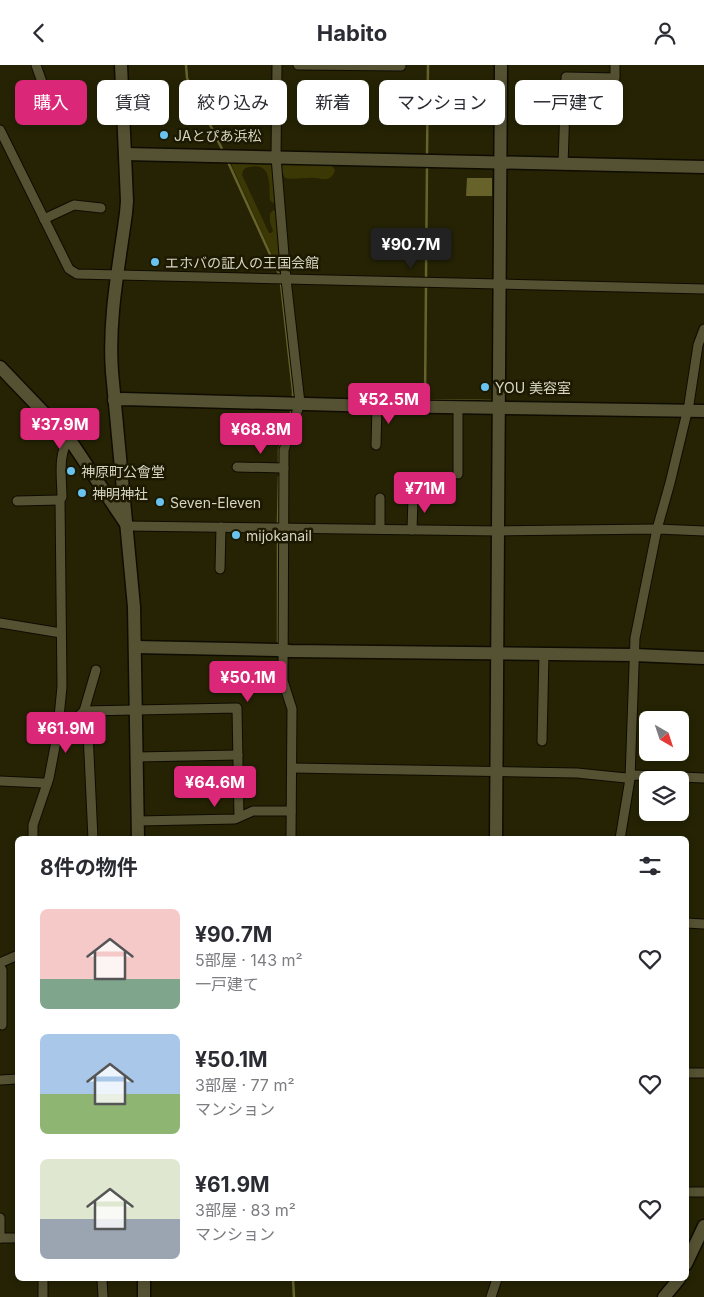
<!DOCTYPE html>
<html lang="ja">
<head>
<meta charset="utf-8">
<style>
  :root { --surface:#fff; --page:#f2f2f3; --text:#2b2b33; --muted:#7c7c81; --accent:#db2777 }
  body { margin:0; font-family:Inter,"Noto Sans JP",sans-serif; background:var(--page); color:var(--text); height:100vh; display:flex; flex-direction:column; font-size:19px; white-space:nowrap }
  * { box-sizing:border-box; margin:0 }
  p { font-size:16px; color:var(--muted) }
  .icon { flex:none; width:28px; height:28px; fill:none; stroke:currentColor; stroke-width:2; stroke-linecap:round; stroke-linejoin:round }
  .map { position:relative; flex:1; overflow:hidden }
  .details { position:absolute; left:15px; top:771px; width:674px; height:445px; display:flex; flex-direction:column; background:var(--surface); border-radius:8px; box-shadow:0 2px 8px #0003 }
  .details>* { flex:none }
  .banner { position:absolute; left:15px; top:15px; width:675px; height:45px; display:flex; gap:10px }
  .needle { width:32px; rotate:141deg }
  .controls { position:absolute; left:639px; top:646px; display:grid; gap:10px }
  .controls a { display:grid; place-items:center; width:50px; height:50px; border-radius:8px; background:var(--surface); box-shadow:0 2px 8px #0003; font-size:25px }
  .price { position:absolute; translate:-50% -42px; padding:0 11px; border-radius:5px; background:var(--accent); color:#fff; font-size:16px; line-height:32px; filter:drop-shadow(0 1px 2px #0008) }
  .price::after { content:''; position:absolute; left:50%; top:30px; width:15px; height:11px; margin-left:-8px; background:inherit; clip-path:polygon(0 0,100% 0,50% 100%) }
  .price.active { background:#222; color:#fff }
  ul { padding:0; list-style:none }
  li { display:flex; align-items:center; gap:15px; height:125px; padding:0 25px }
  li span { display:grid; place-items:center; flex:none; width:140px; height:100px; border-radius:8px; color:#555 }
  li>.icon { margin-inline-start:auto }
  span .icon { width:60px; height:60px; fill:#fffc; stroke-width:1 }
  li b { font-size:21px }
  h2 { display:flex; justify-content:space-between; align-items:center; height:60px; padding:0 25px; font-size:21px }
  .chip { padding:0 18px; border-radius:8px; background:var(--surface); box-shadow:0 2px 8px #0003; font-size:18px; line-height:45px }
  .chip.active { background:var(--accent); color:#fff }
  header { display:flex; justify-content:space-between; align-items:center; height:65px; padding:0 25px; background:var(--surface); font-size:22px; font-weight:700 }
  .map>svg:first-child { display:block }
  .green { fill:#3c3805 }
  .water { fill:#66622a }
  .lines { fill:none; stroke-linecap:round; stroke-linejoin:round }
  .stream { stroke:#66622a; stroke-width:2.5 }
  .street-casing { stroke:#0e0c00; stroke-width:11 }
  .secondary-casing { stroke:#0e0c00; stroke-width:15 }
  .street { stroke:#555233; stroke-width:9 }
  .secondary { stroke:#555233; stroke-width:12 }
  .poi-dot { fill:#69c3f1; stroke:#1c1900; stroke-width:2 }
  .labels { text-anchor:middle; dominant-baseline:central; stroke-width:5; stroke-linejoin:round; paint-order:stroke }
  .poi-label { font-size:14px; fill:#d6d5c3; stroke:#1c1900; text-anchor:start }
</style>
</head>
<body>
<header><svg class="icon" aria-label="back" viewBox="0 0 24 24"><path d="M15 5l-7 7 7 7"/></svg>Habito<svg class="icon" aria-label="person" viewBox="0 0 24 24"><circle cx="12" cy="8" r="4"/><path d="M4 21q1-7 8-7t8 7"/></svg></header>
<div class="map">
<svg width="704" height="1232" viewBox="0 0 704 1232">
  <rect width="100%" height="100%" fill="#252304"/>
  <g class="green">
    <path d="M233,96L270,97L273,99L276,136L273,138L270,135C269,119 272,97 249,102C244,103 243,105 242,110L269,168H271L273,166L270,157V149L273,145L277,147L281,204H279L278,203L232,101V98Z"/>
    <path d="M287,98H327L332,101L335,105C334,109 332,113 327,114C323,115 319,113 315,113C305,112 295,115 285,113L281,105L282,101Z"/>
  </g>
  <path class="water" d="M467,113H492V131H466Z"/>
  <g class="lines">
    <g class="stream">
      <path d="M186,0L187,13L223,86"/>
      <path d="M427,91L428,0"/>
      <path d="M228,97L279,209"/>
      <path d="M426,213L427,100"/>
      <path d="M281,219L293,326V333"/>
      <path d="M426,221L425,335L493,336"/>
      <path d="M287,361L292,344"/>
      <path d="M279,400V385L284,370"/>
      <path d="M278,457L279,412"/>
      <path d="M278,579V467"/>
      <path d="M293,1214L294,1232"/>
    </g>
    <g class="street-casing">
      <g id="street">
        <path d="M36,0L49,37"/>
        <path d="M277,0L276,92L286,214L300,338L284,385L283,616L292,644L291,774"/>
        <path d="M298,0L401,1"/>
        <path d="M0,65L69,204L77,209L704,224"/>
        <path d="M563,99L566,12L615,13V0"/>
        <path d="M44,154L74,140L101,143"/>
        <path d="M262,363L291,364"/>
        <path d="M376,380L377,341"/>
        <path d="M237,402L284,403"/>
        <path d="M458,409V342"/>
        <path d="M17,436L60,435"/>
        <path d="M127,461L498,466L657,464L704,466"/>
        <path d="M380,464V433"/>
        <path d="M412,465L413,433"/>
        <path d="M220,504L221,462"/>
        <path d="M0,558L61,568"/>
        <path d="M84,646L96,605"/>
        <path d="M87,646L93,774"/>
        <path d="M62,667L58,662L62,622L60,435L62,432C62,416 57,385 70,375"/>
        <path d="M542,676L544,589"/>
        <path d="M137,692L238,690"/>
        <path d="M292,703L577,708L626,713L635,710L704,713"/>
        <path d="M0,716L43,718L47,719"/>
        <path d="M138,756L235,754L253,746H291"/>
        <path d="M33,774V760L49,713L57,671L84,646L237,643L239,752"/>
        <path d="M620,774L630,714L635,573L657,464L670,418L689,339L698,280L704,264"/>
        <path d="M686,858L704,859"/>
        <path d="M0,898L18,890"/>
        <path d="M0,902L2,905V960"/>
        <path d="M686,1008H704"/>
        <path d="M0,1015L18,1014"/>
        <path d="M686,1127H704"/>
        <path d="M0,1153V1173"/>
        <path d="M0,1173H18"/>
        <path d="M43,1214V1232"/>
        <path d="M102,1214L103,1232"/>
        <path d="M491,1232L497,1214"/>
      </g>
    </g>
    <g class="secondary-casing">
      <g id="secondary">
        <path d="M121,0L127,136L126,148C119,201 108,254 112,307L134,542L138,774"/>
        <path d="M125,89L704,102"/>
        <path d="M0,302L70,375L126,459"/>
        <path d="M114,335L123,334L377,341L704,346"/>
        <path d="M135,582L277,585L290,586L634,590L704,593"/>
        <path d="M496,774L501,0"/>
        <path d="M686,1199L704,1161"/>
        <path d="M144,1214V1232"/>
        <path d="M664,1232L679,1214"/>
      </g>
    </g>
    <use href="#street" class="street"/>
    <use href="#secondary" class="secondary"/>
  </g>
  <g class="poi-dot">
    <circle cx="164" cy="70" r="5"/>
    <circle cx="155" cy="197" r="5"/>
    <circle cx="485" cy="322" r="5"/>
    <circle cx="71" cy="406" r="5"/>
    <circle cx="82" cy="428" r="5"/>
    <circle cx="160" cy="437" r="5"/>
    <circle cx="236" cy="470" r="5"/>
  </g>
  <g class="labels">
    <g class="poi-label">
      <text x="174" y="70">JAとぴあ浜松</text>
      <text x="165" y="197">エホバの証人の王国会館</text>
      <text x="495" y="322">YOU 美容室</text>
      <text x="81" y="406">神原町公會堂</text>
      <text x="92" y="428">神明神社</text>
      <text x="170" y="437">Seven-Eleven</text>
      <text x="246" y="470">mijokanail</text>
    </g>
  </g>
</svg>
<div class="controls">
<a><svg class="needle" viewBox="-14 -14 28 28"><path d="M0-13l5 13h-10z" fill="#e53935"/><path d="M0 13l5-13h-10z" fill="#7c7c81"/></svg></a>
<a><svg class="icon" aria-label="layers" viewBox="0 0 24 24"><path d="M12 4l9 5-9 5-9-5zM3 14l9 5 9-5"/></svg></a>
</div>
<b class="price active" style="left:411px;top:205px">¥90.7M</b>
<b class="price" style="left:389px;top:360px">¥52.5M</b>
<b class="price" style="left:60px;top:385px">¥37.9M</b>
<b class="price" style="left:261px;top:390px">¥68.8M</b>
<b class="price" style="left:425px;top:449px">¥71M</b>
<b class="price" style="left:248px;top:638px">¥50.1M</b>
<b class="price" style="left:66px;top:689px">¥61.9M</b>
<b class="price" style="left:215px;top:743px">¥64.6M</b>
<div class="banner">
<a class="chip active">購入</a>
<a class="chip">賃貸</a>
<a class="chip">絞り込み</a>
<a class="chip">新着</a>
<a class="chip">マンション</a>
<a class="chip">一戸建て</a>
</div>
<section class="details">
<h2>8件の物件<svg class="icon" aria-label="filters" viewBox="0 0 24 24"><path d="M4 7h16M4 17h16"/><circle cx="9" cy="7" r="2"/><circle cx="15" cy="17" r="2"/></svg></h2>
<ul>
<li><span style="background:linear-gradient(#f6c9c9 70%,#7fa58c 0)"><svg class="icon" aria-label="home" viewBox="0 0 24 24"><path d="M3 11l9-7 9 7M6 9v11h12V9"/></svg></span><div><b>¥90.7M</b><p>5部屋 · 143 m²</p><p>一戸建て</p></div><svg class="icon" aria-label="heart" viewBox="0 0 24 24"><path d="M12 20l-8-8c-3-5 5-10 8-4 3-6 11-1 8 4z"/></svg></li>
<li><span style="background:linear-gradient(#a9c7e8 60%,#8fb573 0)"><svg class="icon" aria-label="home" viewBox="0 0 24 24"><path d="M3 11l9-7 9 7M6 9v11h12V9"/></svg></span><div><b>¥50.1M</b><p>3部屋 · 77 m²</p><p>マンション</p></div><svg class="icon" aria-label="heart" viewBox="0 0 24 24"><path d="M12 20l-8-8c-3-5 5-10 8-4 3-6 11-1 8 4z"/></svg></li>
<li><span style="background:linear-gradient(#dfe7d0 60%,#9aa5b1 0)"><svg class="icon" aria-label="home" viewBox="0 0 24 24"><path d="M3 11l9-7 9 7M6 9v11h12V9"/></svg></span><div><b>¥61.9M</b><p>3部屋 · 83 m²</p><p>マンション</p></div><svg class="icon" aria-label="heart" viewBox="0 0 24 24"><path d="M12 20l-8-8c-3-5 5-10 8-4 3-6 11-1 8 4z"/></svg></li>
</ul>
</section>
</div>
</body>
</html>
